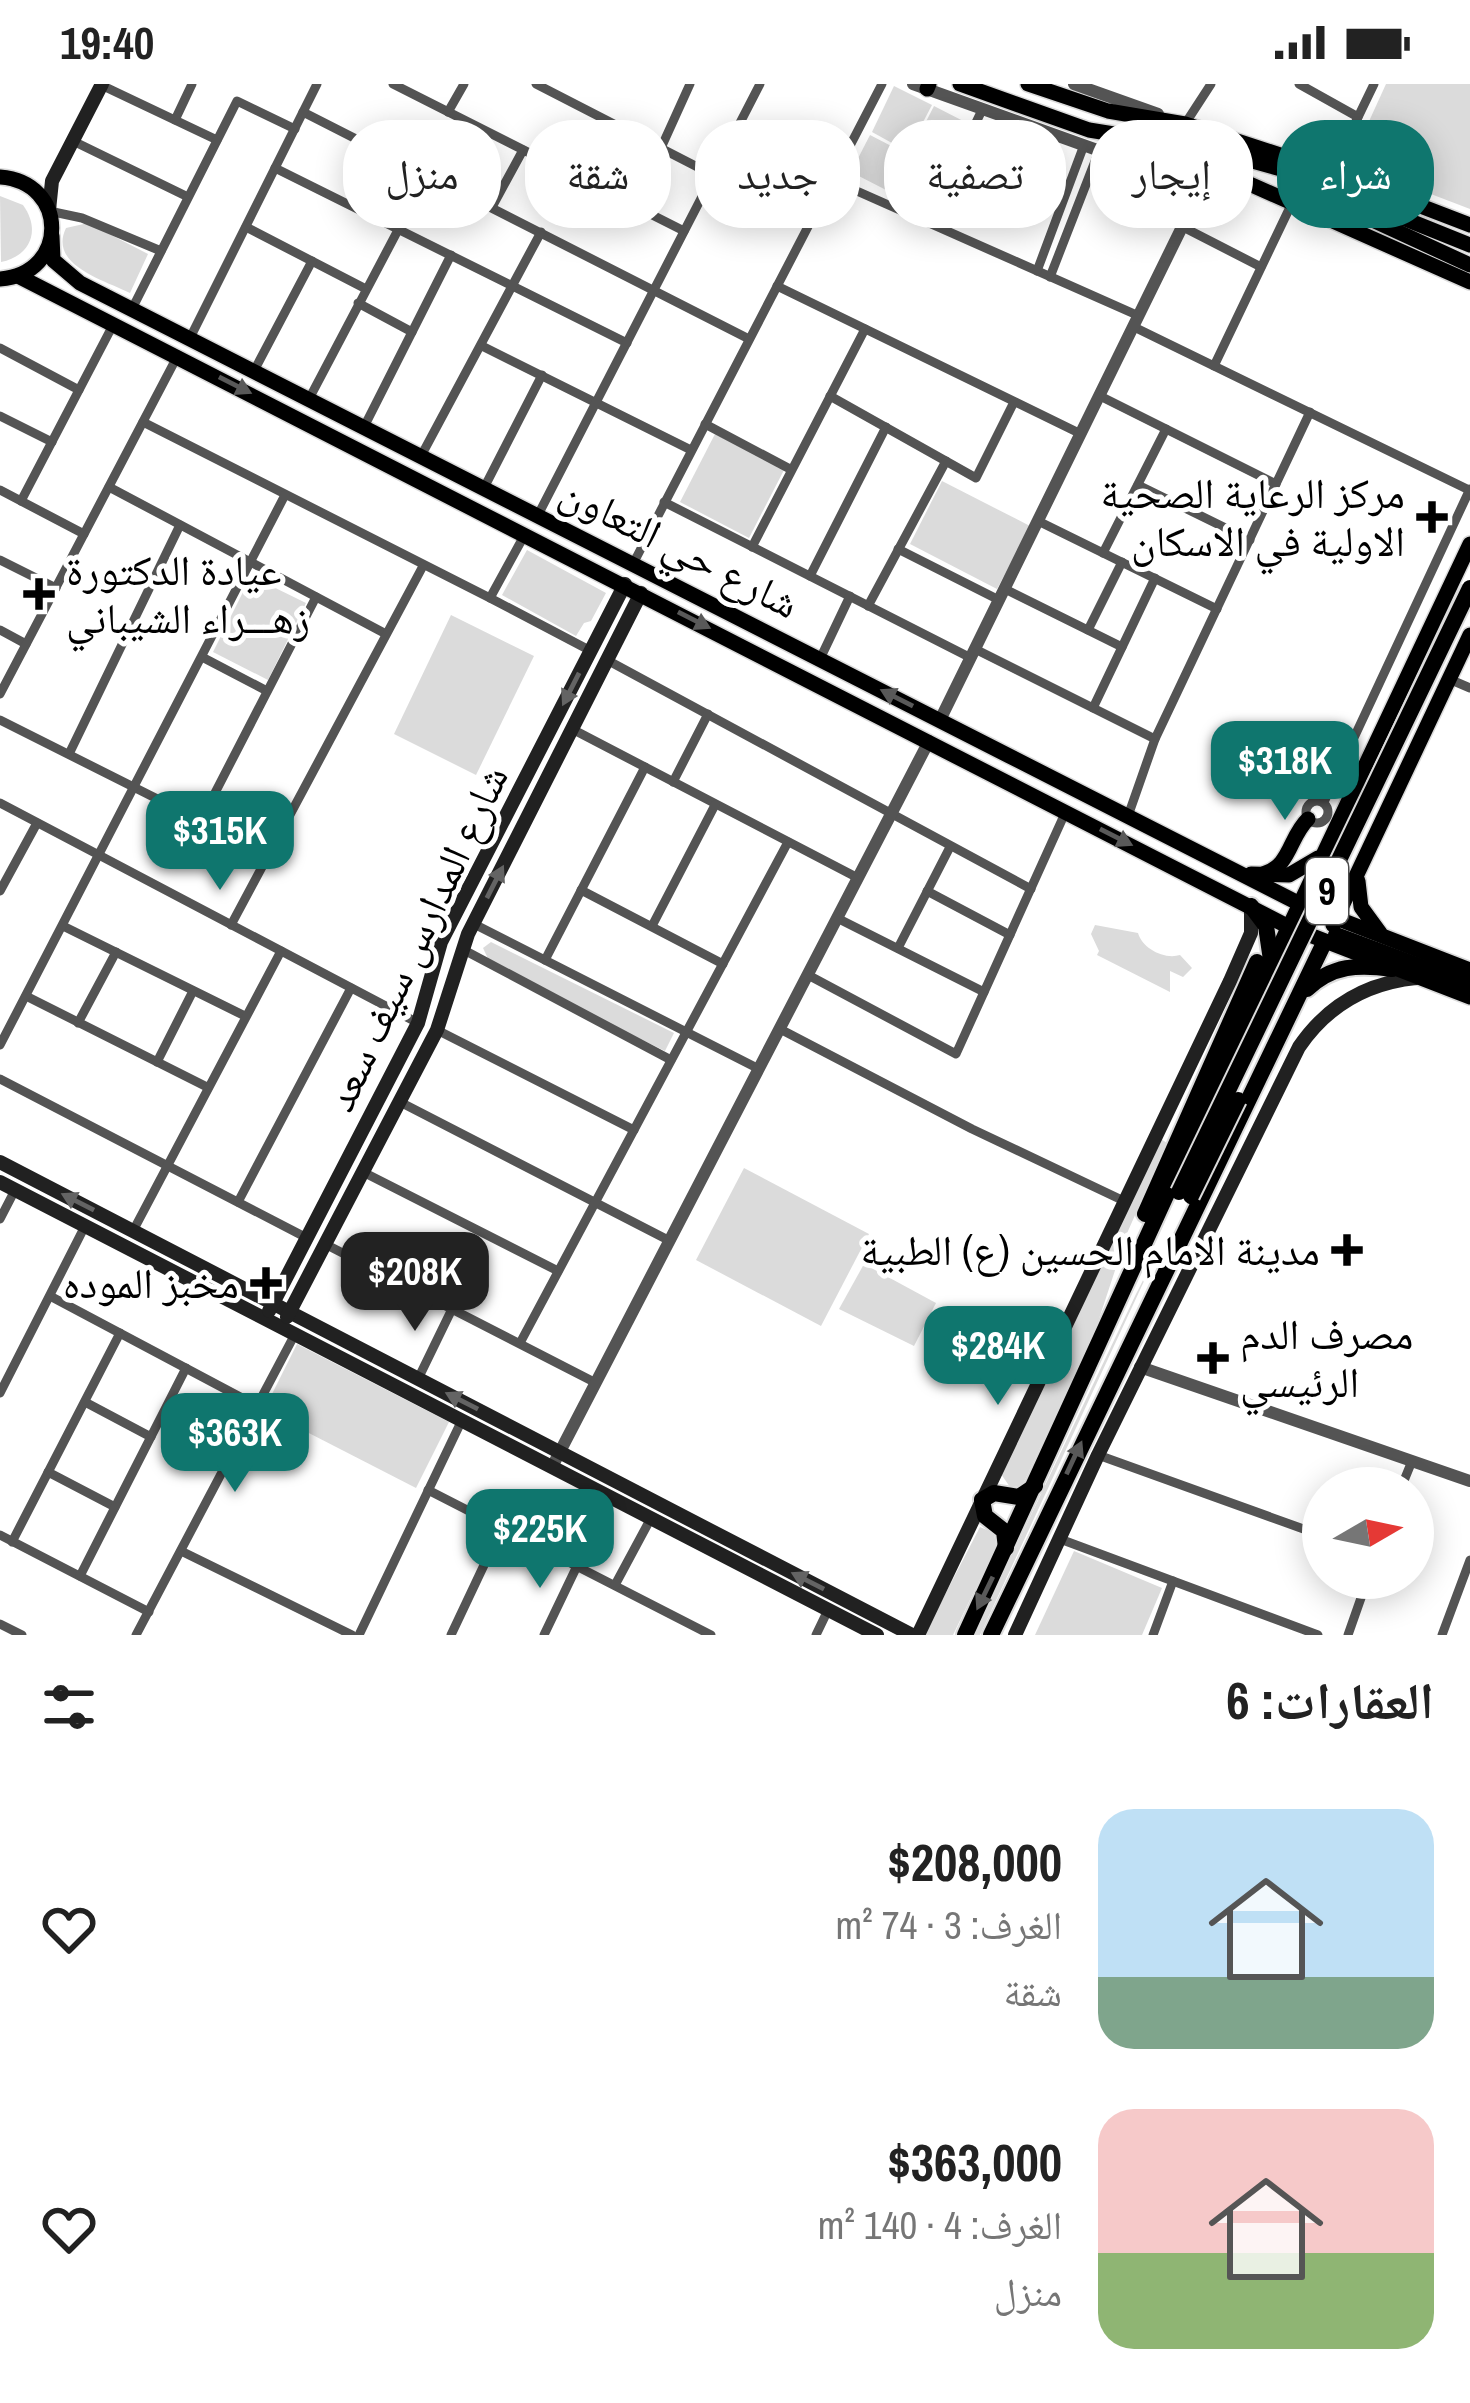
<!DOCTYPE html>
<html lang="ar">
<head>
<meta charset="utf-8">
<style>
  :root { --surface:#fff; --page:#f6f6f6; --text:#222; --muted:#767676; --accent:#0f766e }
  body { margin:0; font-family:"Archivo Narrow","Noto Naskh Arabic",sans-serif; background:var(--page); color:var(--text); direction:rtl; height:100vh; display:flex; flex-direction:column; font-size:45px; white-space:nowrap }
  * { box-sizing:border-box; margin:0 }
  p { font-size:39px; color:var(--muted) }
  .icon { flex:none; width:66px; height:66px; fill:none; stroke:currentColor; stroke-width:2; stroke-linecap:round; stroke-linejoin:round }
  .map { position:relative; height:1551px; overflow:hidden; direction:ltr }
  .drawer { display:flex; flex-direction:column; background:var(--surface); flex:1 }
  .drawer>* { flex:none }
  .guide { position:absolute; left:36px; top:36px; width:1398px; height:108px; direction:rtl; display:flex; gap:24px }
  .needle { width:78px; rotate:81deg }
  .tools { position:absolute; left:1302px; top:1383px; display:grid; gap:24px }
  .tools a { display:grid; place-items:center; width:132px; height:132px; border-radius:50%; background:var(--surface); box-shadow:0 6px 30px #0003; font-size:60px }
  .price { position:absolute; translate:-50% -102px; padding:0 27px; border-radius:24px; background:var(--accent); color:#fff; font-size:39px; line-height:78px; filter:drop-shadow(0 3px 6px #0008) }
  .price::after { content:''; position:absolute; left:50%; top:72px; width:36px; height:27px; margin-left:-18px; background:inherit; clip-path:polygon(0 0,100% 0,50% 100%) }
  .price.selected { background:#222; color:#fff }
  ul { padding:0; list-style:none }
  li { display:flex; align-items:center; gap:36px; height:300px; padding:0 36px }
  li span { display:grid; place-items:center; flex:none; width:336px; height:240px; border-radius:36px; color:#555 }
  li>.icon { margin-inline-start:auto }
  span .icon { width:144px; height:144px; fill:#fffc; stroke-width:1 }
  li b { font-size:51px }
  h2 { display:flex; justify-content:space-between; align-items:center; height:144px; padding:0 36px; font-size:51px }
  .pill { padding:0 42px; border-radius:48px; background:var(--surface); box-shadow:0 6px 30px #0003; font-size:42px; line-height:108px }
  .pill.selected { background:var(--accent); color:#fff }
  .status { display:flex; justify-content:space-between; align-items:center; height:84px; padding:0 60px; background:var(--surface); direction:ltr }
  .status svg { height:33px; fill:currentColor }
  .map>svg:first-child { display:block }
  .green { fill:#dbdbdb }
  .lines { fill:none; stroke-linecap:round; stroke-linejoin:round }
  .primary-casing { stroke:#dbdbdb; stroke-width:18 }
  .trunk-casing { stroke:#dbdbdb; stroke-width:20 }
  .minor { stroke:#545454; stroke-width:9 }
  .tertiary { stroke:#545454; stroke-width:12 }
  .secondary { stroke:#212121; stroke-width:14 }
  .primary { stroke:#000; stroke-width:15 }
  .trunk { stroke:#000; stroke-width:16 }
  .trunk-bridge-casing { stroke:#dbdbdb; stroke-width:20; stroke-linecap:butt }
  .trunk-bridge { stroke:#000; stroke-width:16 }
  .oneway { fill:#595959 }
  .oneway2 { fill:#646464 }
  .poi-dot { fill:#000; stroke:#fff; stroke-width:4.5 }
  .labels { text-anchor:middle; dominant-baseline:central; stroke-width:10; stroke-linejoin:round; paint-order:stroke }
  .shield { fill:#fff; stroke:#4c4c4c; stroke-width:3 }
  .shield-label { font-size:39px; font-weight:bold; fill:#000 }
  .poi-label { font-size:42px; fill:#000; stroke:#fff; text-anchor:end }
  .street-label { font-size:42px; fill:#000; stroke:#fff }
</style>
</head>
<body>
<div class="status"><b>19:40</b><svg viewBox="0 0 49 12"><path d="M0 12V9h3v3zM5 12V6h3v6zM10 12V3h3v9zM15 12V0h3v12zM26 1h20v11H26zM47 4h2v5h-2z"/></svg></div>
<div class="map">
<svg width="1470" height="1551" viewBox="0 0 1470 1551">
  <rect width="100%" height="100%" fill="#fff"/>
  <g class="green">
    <path d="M1386,0H1470V125L1350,79Z"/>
    <path d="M894,2L932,21L911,61L901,64L872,48Z"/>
    <path d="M934,22L967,39L944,85L916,72L913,63Z"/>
    <path d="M870,51L899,66L903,76L888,107L851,88Z"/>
    <path d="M914,75L943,88L924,126L891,109L905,77Z"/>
    <path d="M0,112L23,121C41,146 31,172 1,178Z"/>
    <path d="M88,139L148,170L130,209C104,196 48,181 66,144Z"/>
    <path d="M715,350L784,386L749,454L680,418Z"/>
    <path d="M942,397L1030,442L997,505L910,460Z"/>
    <path d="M527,466L606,509L591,537L584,539L576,552L502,511Z"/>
    <path d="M251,492L306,519L268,596L213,568Z"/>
    <path d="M451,531L534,572L476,691L394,650Z"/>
    <path d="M1095,841L1138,849C1142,864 1164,876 1180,871L1192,884L1183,893L1170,887V908L1097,871L1099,867L1091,850Z"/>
    <path d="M491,858L674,949L665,967L491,881L483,864Z"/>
    <path d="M1161,1055L1167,1059L1128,1147L1097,1241L1025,1396L1021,1402L1010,1403L1001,1390Z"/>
    <path d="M744,1084L869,1150L821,1242L696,1176Z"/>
    <path d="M1158,1167L980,1551H974L1136,1210Z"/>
    <path d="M864,1180L936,1219L914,1262L839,1225Z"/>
    <path d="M297,1260L449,1338L416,1404L264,1326Z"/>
    <path d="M980,1443L994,1449L996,1462L953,1551H924Z"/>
    <path d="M1074,1467L1162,1504L1142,1551H1035Z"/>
  </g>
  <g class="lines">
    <g class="primary-casing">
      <g id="primary">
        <path d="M960,0L1089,46L1213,66L1281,85L1470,161"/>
        <path d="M1028,0L1108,27L1185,40L1332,88L1470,141"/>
        <path d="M927,5L929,0"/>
        <path d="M1171,65L1470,198"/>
        <path d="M0,93C69,98 69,190 0,195"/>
        <path d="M1288,97L1470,181"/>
        <path d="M52,152L53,176L80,199L1300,820L1470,886"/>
        <path d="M18,192L1289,843L1470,913"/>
        <path d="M1337,690L1358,698"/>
        <path d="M1251,790L1289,791L1318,774"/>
        <path d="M1263,790C1291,782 1289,753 1308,735"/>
        <path d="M1358,797L1361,823L1380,849"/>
        <path d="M1333,841L1470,551"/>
        <path d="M1289,843L1470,460"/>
      </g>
    </g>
    <g class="trunk-casing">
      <g id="trunk">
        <path d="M1251,822L1266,842L1271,876"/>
        <path d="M1336,851L1470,901"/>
        <path d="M1307,905C1332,881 1359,880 1392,885"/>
        <path d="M1145,1130L1257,878"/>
        <path d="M1006,1464L1004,1447L985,1432L982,1416L994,1409L1019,1413L1035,1402"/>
        <path d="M965,1551L1289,843"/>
        <path d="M991,1551L1324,859"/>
      </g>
    </g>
    <g class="minor">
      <path d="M393,0L684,147"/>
      <path d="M536,0L713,91"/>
      <path d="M1299,0L1358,33"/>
      <path d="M101,1L217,56"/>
      <path d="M303,28L749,255"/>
      <path d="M448,28L464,0"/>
      <path d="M175,36L192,0"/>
      <path d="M1185,40L1211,0"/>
      <path d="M738,43L832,96L1139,232"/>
      <path d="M73,57L188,113"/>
      <path d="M661,64L690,0"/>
      <path d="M275,84L627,259"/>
      <path d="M1332,87L1374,0"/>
      <path d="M492,123L523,66"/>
      <path d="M49,127L82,134L161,167"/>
      <path d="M928,139L982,26"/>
      <path d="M246,143L366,205"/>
      <path d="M1183,143L1261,183"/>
      <path d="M1037,187L1084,61"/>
      <path d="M1050,193L1099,67"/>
      <path d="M777,202L1081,350"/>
      <path d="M358,219L412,248"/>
      <path d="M132,225L237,17L295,45"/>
      <path d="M1134,243L1469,406"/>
      <path d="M190,254L317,0"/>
      <path d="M482,262L691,366"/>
      <path d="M0,264L79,306"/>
      <path d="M1214,282L1292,119"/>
      <path d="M254,287L312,177"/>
      <path d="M830,312L976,394L1014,318"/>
      <path d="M1100,312L1276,400"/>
      <path d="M309,315L427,91"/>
      <path d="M0,332L52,358"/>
      <path d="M143,338L490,514L525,450"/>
      <path d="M705,340L790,385"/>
      <path d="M364,343L451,171"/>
      <path d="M421,372L541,148"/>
      <path d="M1138,401L1250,456"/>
      <path d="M109,403L386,550"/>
      <path d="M484,404L542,291"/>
      <path d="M0,406L84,450"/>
      <path d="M21,417L113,241"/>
      <path d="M664,418L971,574"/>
      <path d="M538,431L760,0"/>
      <path d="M1038,437L1217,525"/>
      <path d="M752,463L865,245"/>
      <path d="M898,465L999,516"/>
      <path d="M1103,469L1166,345"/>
      <path d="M0,476L56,504"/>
      <path d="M633,480L882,0"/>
      <path d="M810,492L886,343"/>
      <path d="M1005,505L1122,563"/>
      <path d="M490,514L591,567"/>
      <path d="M868,522L946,377"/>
      <path d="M0,546L26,560"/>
      <path d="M1088,546L1122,478"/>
      <path d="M975,565L1155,655"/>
      <path d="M202,573L267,607"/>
      <path d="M820,575L850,512"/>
      <path d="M607,576L1031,805"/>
      <path d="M1449,595L1470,604"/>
      <path d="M0,610L178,271"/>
      <path d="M1093,624L1155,494"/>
      <path d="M0,636L269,771"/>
      <path d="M572,645L858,794"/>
      <path d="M69,670L180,441"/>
      <path d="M673,698L708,630"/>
      <circle cx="1317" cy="728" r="11"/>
      <path d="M1324,718L1470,405"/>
      <path d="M0,719L418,939"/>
      <path d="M1128,732L1155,655L1310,328"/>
      <path d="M201,736L316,513"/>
      <path d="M581,806L723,880"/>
      <path d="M0,807L37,739"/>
      <path d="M927,807L1010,851"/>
      <path d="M837,834L984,908"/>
      <path d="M474,840L759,985"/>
      <path d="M231,841L423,482"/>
      <path d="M63,842L245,932"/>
      <path d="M652,842L715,721"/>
      <path d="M898,864L950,763"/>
      <path d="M462,865L671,976"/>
      <path d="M545,876L645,683"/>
      <path d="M808,891L956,970L1066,727"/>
      <path d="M26,912L207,1003"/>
      <path d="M78,939L116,868"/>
      <path d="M780,945L972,1045L1124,1117"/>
      <path d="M437,946L634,1046"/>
      <path d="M0,961L285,411"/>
      <path d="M157,978L193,907"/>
      <path d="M0,995L307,1154"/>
      <path d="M400,1018L670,1157"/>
      <path d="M363,1088L558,1187"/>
      <path d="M238,1118L351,904"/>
      <path d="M0,1135L15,1106"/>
      <path d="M133,1147L281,867"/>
      <path d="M325,1160L596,1299"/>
      <path d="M50,1212L257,1322"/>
      <path d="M520,1259L788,758"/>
      <path d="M418,1295L452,1225"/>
      <path d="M0,1309L85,1142"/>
      <path d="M85,1318L151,1353"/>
      <path d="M1098,1371L1323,1452"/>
      <path d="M48,1388L115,1423"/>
      <path d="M1401,1404L1412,1377"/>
      <path d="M428,1406L711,1551"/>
      <path d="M0,1451L149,1528"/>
      <path d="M1060,1455L1318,1551"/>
      <path d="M12,1458L120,1249"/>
      <path d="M181,1467L352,1551"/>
      <path d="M80,1492L186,1284"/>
      <path d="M615,1501L651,1434"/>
      <path d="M0,1540L22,1551"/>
      <path d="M136,1551L295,1250"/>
      <path d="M359,1551L462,1336"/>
      <path d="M451,1551L502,1443"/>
      <path d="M544,1551L577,1482"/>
      <path d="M816,1551L828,1526"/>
      <path d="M1153,1551L1173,1497"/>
      <path d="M1348,1551L1368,1494"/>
      <path d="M1442,1551L1470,1476"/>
    </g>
    <g class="tertiary">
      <path d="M913,0L1203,104"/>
      <path d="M1074,0L1158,30"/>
      <path d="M940,636L1211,84"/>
      <path d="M1140,1283L1470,1397"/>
      <path d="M552,1383L929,657"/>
    </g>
    <g class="secondary">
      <path d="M49,126L52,97L102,0"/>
      <path d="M0,1078L912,1551"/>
      <path d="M0,1098L877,1551"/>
      <path d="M269,1227L418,939L441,858L625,500"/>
      <path d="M287,1233L437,946L468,850L641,509"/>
      <path d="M918,1551L1230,897L1251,849V822"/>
      <path d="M1015,1551L1098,1371L1299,963C1327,922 1367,899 1416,894"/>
    </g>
    <use href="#primary" class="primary"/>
    <use href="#trunk" class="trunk"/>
    <g class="trunk-bridge-casing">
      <g id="trunk-bridge">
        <path d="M1179,1108L1470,504"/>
        <path d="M1191,1112L1238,1016"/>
      </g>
    </g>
    <use href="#trunk-bridge" class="trunk-bridge"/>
  </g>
  <defs><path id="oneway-solid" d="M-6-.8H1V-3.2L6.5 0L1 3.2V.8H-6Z" transform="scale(3)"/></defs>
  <g class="oneway">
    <use href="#oneway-solid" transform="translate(235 301) rotate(27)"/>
    <use href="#oneway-solid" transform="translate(694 536) rotate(27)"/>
    <use href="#oneway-solid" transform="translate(897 614) rotate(-153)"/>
    <use href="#oneway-solid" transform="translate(1116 753) rotate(27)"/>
    <use href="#oneway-solid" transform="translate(1074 1374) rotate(-65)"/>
    <use href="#oneway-solid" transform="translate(985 1509) rotate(116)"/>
  </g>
  <g class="oneway2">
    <use href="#oneway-solid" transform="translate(571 605) rotate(117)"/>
    <use href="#oneway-solid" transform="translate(495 798) rotate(-63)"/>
    <use href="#oneway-solid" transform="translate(78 1118) rotate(-153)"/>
    <use href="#oneway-solid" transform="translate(462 1317) rotate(-153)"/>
    <use href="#oneway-solid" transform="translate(808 1497) rotate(-153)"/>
  </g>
  <g class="poi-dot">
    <path d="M1426 415h12v12h12v12h-12v12h-12v-12h-12v-12h12z"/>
    <path d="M33 492h12v12h12v12h-12v12h-12v-12h-12v-12h12z"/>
    <path d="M1341 1148h12v12h12v12h-12v12h-12v-12h-12v-12h12z"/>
    <path d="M260 1181h12v12h12v12h-12v12h-12v-12h-12v-12h12z"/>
    <path d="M1207 1256h12v12h12v12h-12v12h-12v-12h-12v-12h12z"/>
  </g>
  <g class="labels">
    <rect class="shield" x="1306" y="774" width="42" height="66" rx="9"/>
    <g class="shield-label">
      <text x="1327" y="807">9</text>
    </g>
    <g class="poi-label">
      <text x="1405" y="409">مركز الرعاية الصحية<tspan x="1405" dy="48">الاولية في الاسكان</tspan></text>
      <text x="66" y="486" text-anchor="start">عيادة الدكتورة<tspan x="66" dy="48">زهـــراء الشيباني</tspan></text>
      <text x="1320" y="1166">مدينة الامام الحسين (ع) الطبية</text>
      <text x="239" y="1199">مخبز الموده</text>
      <text x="1240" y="1250" text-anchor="start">مصرف الدم<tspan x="1240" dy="48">الرئيسي</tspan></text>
    </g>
    <g class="street-label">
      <text transform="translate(680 463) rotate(27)">شارع حي التعاون</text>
      <text transform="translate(416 854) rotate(-65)">شارع المدارس سيف سعد</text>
    </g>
  </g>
</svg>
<div class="tools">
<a><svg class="needle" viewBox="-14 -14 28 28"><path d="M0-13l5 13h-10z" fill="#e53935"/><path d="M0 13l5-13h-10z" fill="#767676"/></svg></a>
</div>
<b class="price" style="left:1285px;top:739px">$318K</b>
<b class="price" style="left:220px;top:809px">$315K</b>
<b class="price selected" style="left:415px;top:1250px">$208K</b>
<b class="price" style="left:998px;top:1324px">$284K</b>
<b class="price" style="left:235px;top:1411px">$363K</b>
<b class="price" style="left:540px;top:1507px">$225K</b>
<div class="guide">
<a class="pill selected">شراء</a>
<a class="pill">إيجار</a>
<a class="pill">تصفية</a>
<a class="pill">جديد</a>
<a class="pill">شقة</a>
<a class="pill">منزل</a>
</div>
</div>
<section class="drawer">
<h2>العقارات: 6<svg class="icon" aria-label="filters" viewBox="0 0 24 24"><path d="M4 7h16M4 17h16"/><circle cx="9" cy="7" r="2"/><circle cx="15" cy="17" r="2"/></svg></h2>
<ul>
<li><span style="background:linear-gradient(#bfe0f5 70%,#7fa58c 0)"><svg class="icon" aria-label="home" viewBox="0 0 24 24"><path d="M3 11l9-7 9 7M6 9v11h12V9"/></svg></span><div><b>$208,000</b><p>الغرف: 3 · 74 m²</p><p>شقة</p></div><svg class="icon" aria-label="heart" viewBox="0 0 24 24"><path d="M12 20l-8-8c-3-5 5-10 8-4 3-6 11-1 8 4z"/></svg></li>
<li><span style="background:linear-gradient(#f6c9c9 60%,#8fb573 0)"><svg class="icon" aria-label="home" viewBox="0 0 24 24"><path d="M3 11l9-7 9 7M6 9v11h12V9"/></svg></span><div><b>$363,000</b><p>الغرف: 4 · 140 m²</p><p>منزل</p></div><svg class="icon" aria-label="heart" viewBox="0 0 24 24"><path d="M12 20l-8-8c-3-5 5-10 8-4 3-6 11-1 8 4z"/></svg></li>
</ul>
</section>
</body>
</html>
